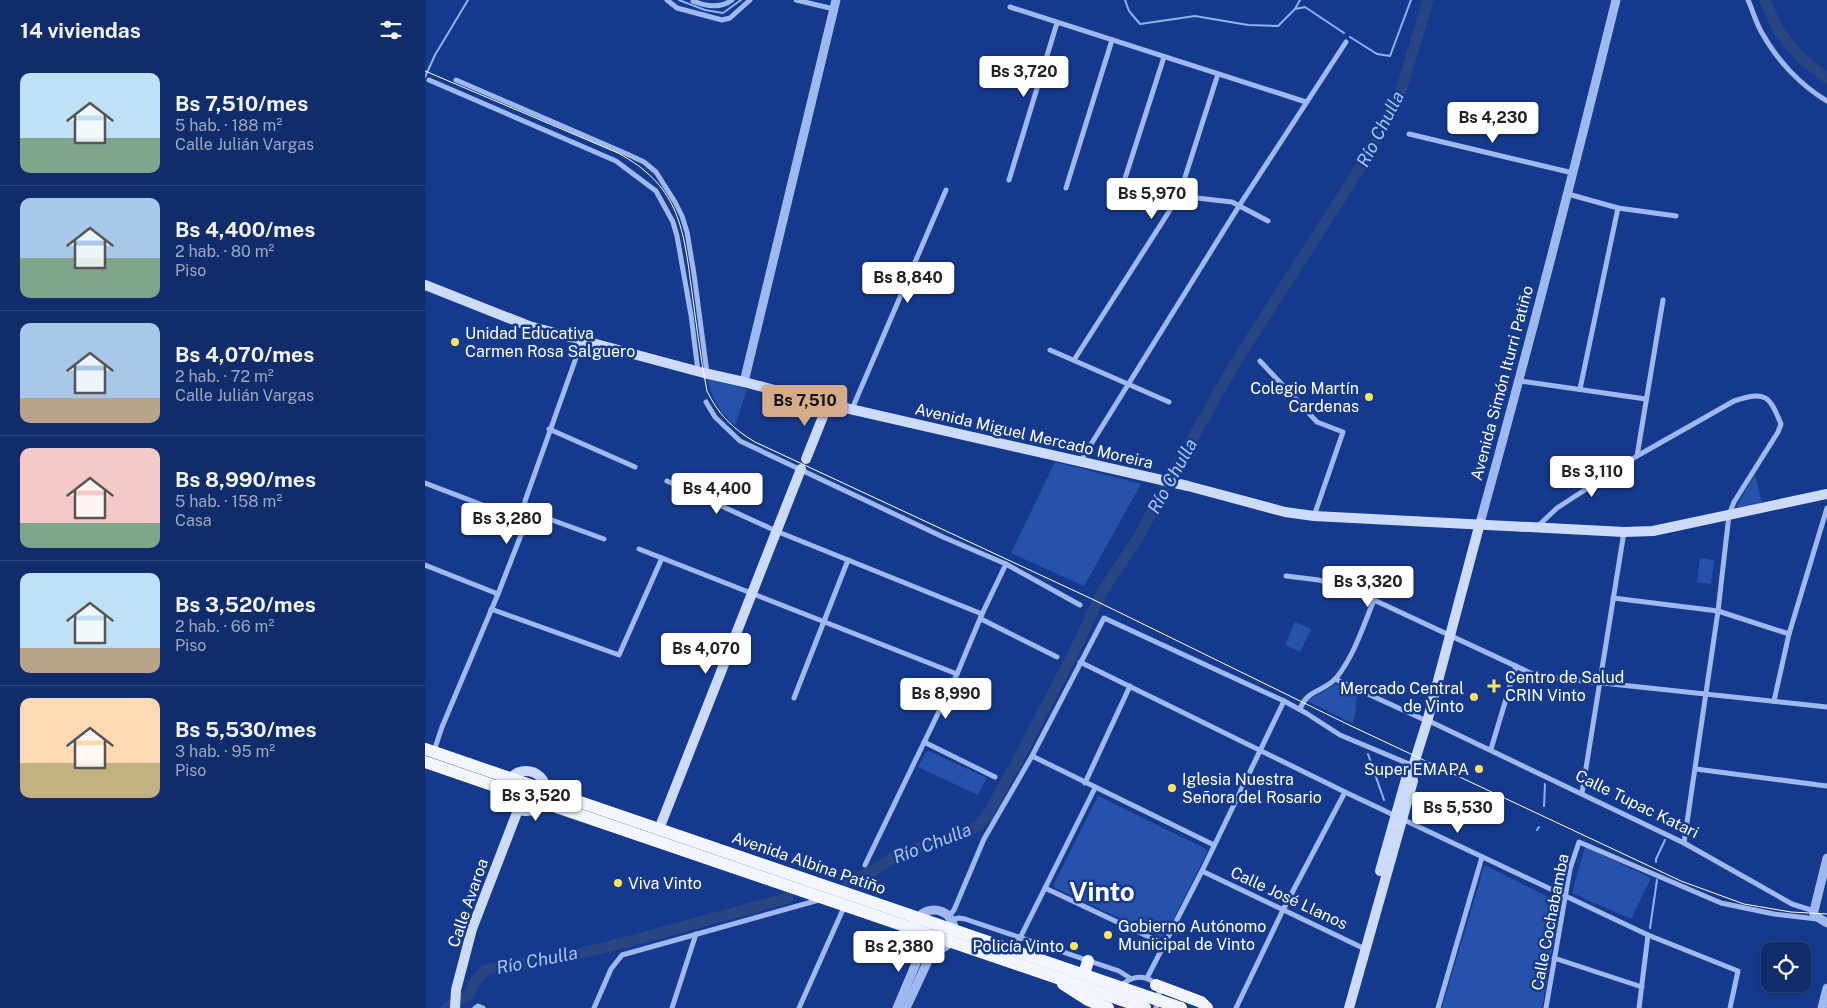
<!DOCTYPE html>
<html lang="es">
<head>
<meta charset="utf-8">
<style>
  :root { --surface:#102c6a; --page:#193470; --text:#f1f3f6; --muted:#9ca7c1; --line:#30487e; --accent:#d6ab8b }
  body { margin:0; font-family:"Public Sans",sans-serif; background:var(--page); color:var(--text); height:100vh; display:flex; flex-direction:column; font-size:19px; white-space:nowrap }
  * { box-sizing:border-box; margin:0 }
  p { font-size:16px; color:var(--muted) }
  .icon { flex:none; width:28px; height:28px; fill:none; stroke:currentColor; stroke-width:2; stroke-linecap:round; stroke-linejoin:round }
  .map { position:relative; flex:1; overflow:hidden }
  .drawer { display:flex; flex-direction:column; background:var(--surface); width:425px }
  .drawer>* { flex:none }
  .controls { position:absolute; left:1336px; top:942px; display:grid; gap:10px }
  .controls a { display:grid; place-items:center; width:50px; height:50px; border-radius:10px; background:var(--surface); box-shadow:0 2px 8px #0003,0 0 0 1px var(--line); font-size:25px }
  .price { position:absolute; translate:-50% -42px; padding:0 11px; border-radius:5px; background:#fff; color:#222; font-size:16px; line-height:32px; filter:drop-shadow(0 1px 2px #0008) }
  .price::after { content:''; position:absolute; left:50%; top:30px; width:15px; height:11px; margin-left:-8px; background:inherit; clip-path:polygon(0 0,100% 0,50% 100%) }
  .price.on { background:var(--accent); color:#111 }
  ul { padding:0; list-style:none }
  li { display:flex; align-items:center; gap:15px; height:125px; padding:0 20px }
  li+li { border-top:1px solid var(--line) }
  li span { display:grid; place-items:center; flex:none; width:140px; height:100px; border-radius:10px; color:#555 }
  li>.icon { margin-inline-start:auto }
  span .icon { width:60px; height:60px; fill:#fffc; stroke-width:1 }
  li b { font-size:21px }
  h2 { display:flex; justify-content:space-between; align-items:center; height:60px; padding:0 20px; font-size:21px }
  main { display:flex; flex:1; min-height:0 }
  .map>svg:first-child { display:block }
  .green { fill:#2752ac }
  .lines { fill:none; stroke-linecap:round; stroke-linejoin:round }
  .stream { stroke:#91b2f3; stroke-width:2 }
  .river { stroke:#294583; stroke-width:11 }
  .minor { stroke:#9fb9f0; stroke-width:5 }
  .tertiary { stroke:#9fb9f0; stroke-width:9 }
  .secondary { stroke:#cddbfb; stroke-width:10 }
  .trunk { stroke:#f4f6ff; stroke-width:12 }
  .tram { stroke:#fff; stroke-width:1 }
  .poi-dot { fill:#ffe55e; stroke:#153a8d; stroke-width:2 }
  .labels { text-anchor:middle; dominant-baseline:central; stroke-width:5; stroke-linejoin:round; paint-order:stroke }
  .poi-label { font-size:16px; fill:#fff; stroke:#153a8d; text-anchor:start }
  .street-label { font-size:16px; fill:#fff; stroke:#153a8d }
  .water-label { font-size:18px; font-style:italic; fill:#abc4f7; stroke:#153a8d }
  .town-label { font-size:26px; font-weight:bold; fill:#fff; stroke:#153a8d }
</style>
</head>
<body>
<main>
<section class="drawer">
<h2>14 viviendas<svg class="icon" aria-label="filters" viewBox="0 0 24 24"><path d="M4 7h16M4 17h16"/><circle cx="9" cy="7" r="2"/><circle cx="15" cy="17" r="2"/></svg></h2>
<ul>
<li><span style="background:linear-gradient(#bfe0f5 65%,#7fa58c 0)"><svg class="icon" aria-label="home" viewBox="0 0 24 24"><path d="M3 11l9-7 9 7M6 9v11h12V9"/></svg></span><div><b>Bs 7,510/mes</b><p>5 hab. · 188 m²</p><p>Calle Julián Vargas</p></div></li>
<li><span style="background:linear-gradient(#a9c7e8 60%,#7fa58c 0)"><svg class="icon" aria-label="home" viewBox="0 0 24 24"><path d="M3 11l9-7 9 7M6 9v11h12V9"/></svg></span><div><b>Bs 4,400/mes</b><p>2 hab. · 80 m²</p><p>Piso</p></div></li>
<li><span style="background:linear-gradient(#a9c7e8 75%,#b9a48a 0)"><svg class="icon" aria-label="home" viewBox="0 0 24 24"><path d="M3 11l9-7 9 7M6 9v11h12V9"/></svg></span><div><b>Bs 4,070/mes</b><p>2 hab. · 72 m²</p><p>Calle Julián Vargas</p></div></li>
<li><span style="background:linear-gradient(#f6c9c9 75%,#7fa58c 0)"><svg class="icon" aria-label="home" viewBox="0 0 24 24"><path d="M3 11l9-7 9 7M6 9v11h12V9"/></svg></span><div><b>Bs 8,990/mes</b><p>5 hab. · 158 m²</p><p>Casa</p></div></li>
<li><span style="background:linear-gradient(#bfe0f5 75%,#b9a48a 0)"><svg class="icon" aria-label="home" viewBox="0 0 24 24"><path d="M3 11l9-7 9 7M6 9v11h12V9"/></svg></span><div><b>Bs 3,520/mes</b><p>2 hab. · 66 m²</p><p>Piso</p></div></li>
<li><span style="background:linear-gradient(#ffd9b3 65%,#c2b280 0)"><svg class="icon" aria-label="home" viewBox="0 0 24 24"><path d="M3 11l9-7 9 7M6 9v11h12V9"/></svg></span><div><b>Bs 5,530/mes</b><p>3 hab. · 95 m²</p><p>Piso</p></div></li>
</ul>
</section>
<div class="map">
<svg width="1402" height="1008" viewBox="0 0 1402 1008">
  <rect width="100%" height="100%" fill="#153a8d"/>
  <g class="green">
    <path d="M282,379L322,389L310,426C295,412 287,399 282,379Z"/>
    <path d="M630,462L716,484L659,586L586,553Z"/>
    <path d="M1330,475L1337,503L1312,508V505Z"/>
    <path d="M1275,558L1289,560L1286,584L1272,582Z"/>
    <path d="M870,622L886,629L875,652L860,645Z"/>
    <path d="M911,684L932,694L930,717L927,723L882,701Z"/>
    <path d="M504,751L560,777L561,779L553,795L493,767L501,752Z"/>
    <path d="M673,796L783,850L740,936L735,937L630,888L629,884Z"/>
    <path d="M1160,847L1226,878L1206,919L1147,893Z"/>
    <path d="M1061,866L1135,903L1117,1008H1017L1059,867Z"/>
  </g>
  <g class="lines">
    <g class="stream">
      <path d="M254,0L280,10L298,13L316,0"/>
      <path d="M700,0L704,11L715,24L770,16L823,25L853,26L870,9L880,7L919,33"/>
      <path d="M870,9L875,0"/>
      <path d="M925,37L952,54L965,56L986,0"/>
      <path d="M0,77L10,55L43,0"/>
      <path d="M943,754L959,800"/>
      <path d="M1119,806L1120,784"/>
      <path d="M1112,830L1114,827"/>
      <path d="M1231,862V859L1240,840"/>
      <path d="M1225,928L1232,880"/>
    </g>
    <g class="river">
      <path d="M1340,0L1353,30L1376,58L1402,78"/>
      <path d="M422,882L442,874L476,853L540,832L553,826L562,816L597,752L649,652L677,592L713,538L746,476L812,360L939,162L972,104L1003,0"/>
      <path d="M22,1008L44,994L49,983L60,970L82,965L114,963L198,943L363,898"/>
    </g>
    <g class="minor">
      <path d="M242,0L252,8L297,20L305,18L325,0"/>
      <path d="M371,0L409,9"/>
      <path d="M1323,0C1328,11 1331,23 1337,33C1352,60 1375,85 1402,101"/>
      <path d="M268,1C280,6 295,9 307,0"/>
      <path d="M585,7L881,102"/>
      <path d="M739,57L695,194L754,196L807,202L843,221"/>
      <path d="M4,80L191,161L231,191L248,222L252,236L266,315L273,371"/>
      <path d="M31,80L202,154L219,162L231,172L250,202L257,216L262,232L269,274L282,373"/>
      <path d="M984,134L1148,173"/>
      <path d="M584,180L632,23"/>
      <path d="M641,188L687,40"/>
      <path d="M1143,194L1193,208L1251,216"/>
      <path d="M625,350L744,402"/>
      <path d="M649,360L754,196L793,74"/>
      <path d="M835,361L892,422L918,432L889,516"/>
      <path d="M1095,381L1221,399"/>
      <path d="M1155,389L1193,208"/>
      <path d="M281,402L290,417L315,441L518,537L581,564L655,605"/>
      <path d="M427,409L521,190"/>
      <path d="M124,429L210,467"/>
      <path d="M1212,456L1238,300"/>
      <path d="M655,462L814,206L921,42"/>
      <path d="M242,481L351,531L557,614"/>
      <path d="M0,483L102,522"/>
      <path d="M105,512L179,539"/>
      <path d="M1112,527L1132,508L1212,456L1309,401C1341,391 1344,395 1356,424L1353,432L1309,502L1304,515L1293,611L1259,843"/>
      <path d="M214,549L532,674"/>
      <path d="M0,565L73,594"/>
      <path d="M861,576L894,580L949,600L1112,676L1402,707"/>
      <path d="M1188,598L1293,611L1364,634"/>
      <path d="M66,609L194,655L237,558"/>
      <path d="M556,619L632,657"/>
      <path d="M655,662L920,792L1223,935L1313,971L1305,1008"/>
      <path d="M910,679L1002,721"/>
      <path d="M369,698L423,560"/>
      <path d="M1349,701L1364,634L1402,508"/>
      <path d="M875,709C883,688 900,692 912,677C930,654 938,626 949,600"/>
      <path d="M1002,720L1259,843L1367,904L1389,911"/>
      <path d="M499,742L570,777"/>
      <path d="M1066,749L1091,666"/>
      <path d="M9,751L17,727L73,594L105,512L100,508V501L157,341"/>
      <path d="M607,756L789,845"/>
      <path d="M1271,769L1402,786"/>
      <path d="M660,783L705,686"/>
      <path d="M1157,793L1199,532"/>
      <path d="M440,865L532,674L557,614L581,564"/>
      <path d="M777,871L940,949"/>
      <path d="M620,888L739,944"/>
      <path d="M523,917L529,910L559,839L607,756L679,618L859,701L881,713L915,735L989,766"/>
      <path d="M526,920L534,918L540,919L694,971L705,978"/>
      <path d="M589,950L670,788"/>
      <path d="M1129,958L1217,987"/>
      <path d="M722,978L777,871L859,701"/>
      <path d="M696,986C715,966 744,983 731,1008"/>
      <path d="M50,1008L53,1006L58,1008"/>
      <path d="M169,1008L186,969L197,955L394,900"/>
      <path d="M247,1008L271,934"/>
      <path d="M374,1008L420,905"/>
      <path d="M811,1008L858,910L920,792"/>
      <path d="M1013,1008L1057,857"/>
      <path d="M1121,1008L1145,869L1154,842L1296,903L1349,914L1392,919"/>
      <path d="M1214,1008L1223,935"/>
    </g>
    <g class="tertiary">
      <path d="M319,382L411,0"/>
      <path d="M1055,523C1103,350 1148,175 1191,0"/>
      <path d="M1402,858L1389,911V915L1402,923"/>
      <circle cx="509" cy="930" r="20"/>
      <path d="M472,1008L498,947"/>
      <path d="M481,1008L508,950"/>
      <path d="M1397,1008L1402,988"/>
    </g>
    <g class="secondary">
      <path d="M0,285L104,326L279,373L319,382L403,404L763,486L860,512L889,516L1199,532L1228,531L1402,494"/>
      <path d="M381,459L403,404"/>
      <circle cx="101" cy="791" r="20"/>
      <path d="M234,829L376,469"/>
      <path d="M955,871L981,779L986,773"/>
      <path d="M30,1008L31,990L47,929L93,810"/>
      <path d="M924,1008L988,781L986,773L1002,722L1055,523"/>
    </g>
    <g class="trunk">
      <path d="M0,749L756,1008"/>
      <path d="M0,762L720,1008"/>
      <path d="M659,974L663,961"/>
      <path d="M638,984L663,1000L683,1008"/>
      <path d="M731,985L776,1002L782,1008"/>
    </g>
    <path class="tram" d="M0,71L193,153C252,185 258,224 266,285C271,321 275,356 282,391C293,414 308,429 330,442L667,599L922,724L1256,881L1319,904L1366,912L1402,914"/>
  </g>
  <g class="poi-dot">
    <circle cx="30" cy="342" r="5"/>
    <circle cx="944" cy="397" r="5"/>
    <path d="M1066.5 678.5h5v5h5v5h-5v5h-5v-5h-5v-5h5z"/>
    <circle cx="1049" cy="697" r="5"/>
    <circle cx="1054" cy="769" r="5"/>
    <circle cx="747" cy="788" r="5"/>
    <circle cx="193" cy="883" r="5"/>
    <circle cx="683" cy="935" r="5"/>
    <circle cx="649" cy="946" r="5"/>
  </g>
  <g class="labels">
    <g class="poi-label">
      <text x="40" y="333">Unidad Educativa<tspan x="40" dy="18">Carmen Rosa Salguero</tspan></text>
      <text x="934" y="388" text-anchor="end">Colegio Martín<tspan x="934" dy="18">Cardenas</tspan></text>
      <text x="1080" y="677">Centro de Salud<tspan x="1080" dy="18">CRIN Vinto</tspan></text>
      <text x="1039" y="688" text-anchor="end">Mercado Central<tspan x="1039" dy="18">de Vinto</tspan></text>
      <text x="1044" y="769" text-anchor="end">Super EMAPA</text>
      <text x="757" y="779">Iglesia Nuestra<tspan x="757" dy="18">Señora del Rosario</tspan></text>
      <text x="203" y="883">Viva Vinto</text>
      <text x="693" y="926">Gobierno Autónomo<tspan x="693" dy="18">Municipal de Vinto</tspan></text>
      <text x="639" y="946" text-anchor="end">Policía Vinto</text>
    </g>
    <g class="street-label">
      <text transform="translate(1077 383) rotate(-75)">Avenida Simón Iturri Patiño</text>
      <text transform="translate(609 436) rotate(13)">Avenida Miguel Mercado Moreira</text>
      <text transform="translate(1212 804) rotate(26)">Calle Tupac Katari</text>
      <text transform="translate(384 863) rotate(19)">Avenida Albina Patiño</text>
      <text transform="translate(864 898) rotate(25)">Calle José Llanos</text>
      <text transform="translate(43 903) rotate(-71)">Calle Avaroa</text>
      <text transform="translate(1125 922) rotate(-79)">Calle Cochabamba</text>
    </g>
    <g class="water-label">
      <text transform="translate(955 129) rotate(-63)">Río Chulla</text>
      <text transform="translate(747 476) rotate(-61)">Río Chulla</text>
      <text transform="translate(507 843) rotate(-21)">Río Chulla</text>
      <text transform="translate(112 960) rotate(-11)">Río Chulla</text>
    </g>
    <g class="town-label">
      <text x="677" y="891">Vinto</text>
    </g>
  </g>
</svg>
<div class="controls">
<a><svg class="icon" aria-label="locate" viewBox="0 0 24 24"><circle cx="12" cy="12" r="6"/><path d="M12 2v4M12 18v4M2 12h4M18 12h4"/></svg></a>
</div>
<b class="price" style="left:599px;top:98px">Bs 3,720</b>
<b class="price" style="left:1068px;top:144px">Bs 4,230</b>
<b class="price" style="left:727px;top:220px">Bs 5,970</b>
<b class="price" style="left:483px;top:304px">Bs 8,840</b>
<b class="price on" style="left:380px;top:427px">Bs 7,510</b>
<b class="price" style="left:1167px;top:498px">Bs 3,110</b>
<b class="price" style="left:292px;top:515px">Bs 4,400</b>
<b class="price" style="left:82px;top:545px">Bs 3,280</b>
<b class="price" style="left:943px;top:608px">Bs 3,320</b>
<b class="price" style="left:281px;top:675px">Bs 4,070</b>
<b class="price" style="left:521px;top:720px">Bs 8,990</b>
<b class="price" style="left:111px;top:822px">Bs 3,520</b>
<b class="price" style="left:1033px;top:834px">Bs 5,530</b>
<b class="price" style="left:474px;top:973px">Bs 2,380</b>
</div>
</main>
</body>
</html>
